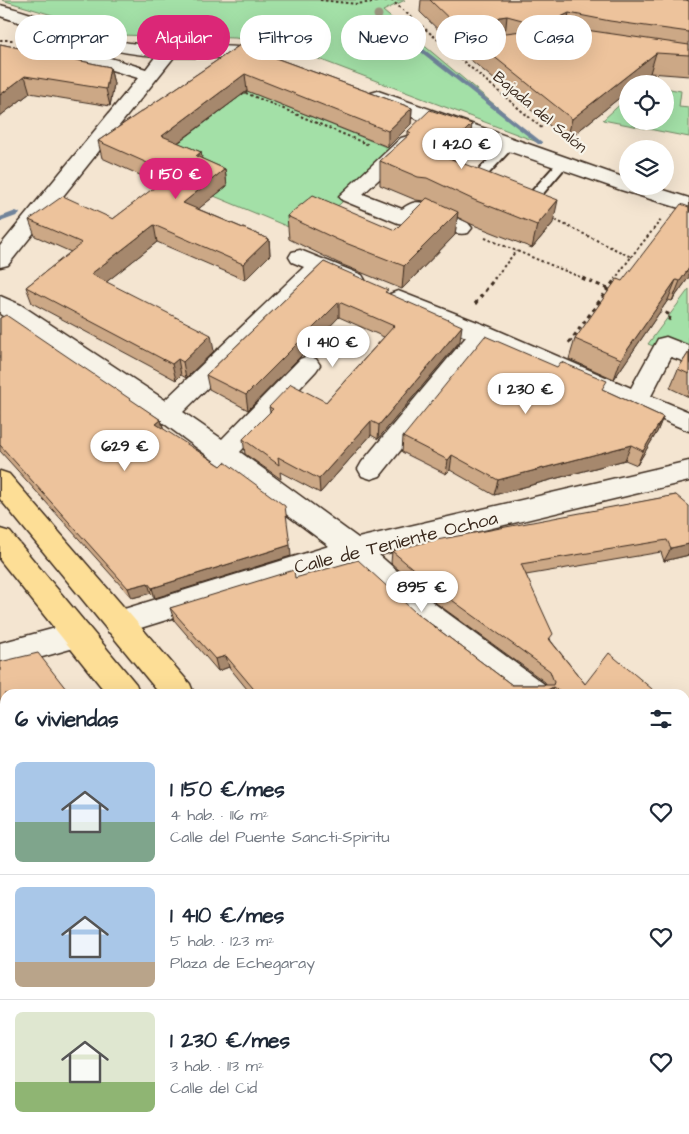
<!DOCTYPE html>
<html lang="es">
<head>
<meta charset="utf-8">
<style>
  :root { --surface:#fff; --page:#f2f2f3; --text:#1f2937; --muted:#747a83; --line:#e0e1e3; --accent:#db2777 }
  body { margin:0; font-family:"Architects Daughter",sans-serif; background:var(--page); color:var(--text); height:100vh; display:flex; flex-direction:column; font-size:19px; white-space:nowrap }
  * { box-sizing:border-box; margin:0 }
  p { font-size:16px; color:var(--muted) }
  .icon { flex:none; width:28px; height:28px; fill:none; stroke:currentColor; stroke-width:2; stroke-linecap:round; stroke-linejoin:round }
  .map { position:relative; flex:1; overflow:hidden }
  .panel { position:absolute; left:0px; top:689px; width:690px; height:446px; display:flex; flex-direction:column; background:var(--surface); border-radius:15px 15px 0 0; box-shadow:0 5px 20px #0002 }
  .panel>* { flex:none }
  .banner { position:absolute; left:15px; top:15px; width:660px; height:45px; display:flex; gap:10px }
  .tools { position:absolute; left:619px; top:75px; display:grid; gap:10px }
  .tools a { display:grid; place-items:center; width:55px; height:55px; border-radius:50%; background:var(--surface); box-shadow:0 5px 20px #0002; font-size:25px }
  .price { position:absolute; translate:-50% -42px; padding:0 11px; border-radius:18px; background:#fff; color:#222; font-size:16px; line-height:32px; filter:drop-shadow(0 1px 2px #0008) }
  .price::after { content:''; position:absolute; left:50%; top:30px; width:15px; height:11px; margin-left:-8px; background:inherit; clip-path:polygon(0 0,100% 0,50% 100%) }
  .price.current { background:var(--accent); color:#fff }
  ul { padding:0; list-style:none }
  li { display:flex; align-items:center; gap:15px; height:125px; padding:0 15px }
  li+li { border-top:1px solid var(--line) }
  li span { display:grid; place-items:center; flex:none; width:140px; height:100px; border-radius:8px; color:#555 }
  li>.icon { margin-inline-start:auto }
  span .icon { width:60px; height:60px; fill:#fffc; stroke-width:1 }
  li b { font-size:21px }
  h2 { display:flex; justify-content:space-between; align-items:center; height:60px; padding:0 15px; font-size:21px }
  .chip { padding:0 18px; border-radius:22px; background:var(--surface); box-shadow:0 5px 20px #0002; font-size:18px; line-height:45px }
  .chip.current { background:var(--accent); color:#fff }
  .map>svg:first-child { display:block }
  .green { fill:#a3e0a7; stroke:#6f8562 }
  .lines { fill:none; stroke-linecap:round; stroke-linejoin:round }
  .stream { fill:#6f839a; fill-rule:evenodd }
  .lane-casing { stroke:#3b2a1e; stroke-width:4 }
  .street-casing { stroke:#3b2a1e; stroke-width:3 }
  .primary-casing { stroke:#3b2a1e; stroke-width:3 }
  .path-far1 { stroke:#3b2a1e; stroke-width:2; stroke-dasharray:2.5 2.5; stroke-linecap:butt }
  .path { stroke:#3b2a1e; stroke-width:3; stroke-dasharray:4 4; stroke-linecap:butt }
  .lane { fill:#f7f3e8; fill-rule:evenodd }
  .street { fill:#f7f3e8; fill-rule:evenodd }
  .primary { fill:#fdde96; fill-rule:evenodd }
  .tree { fill:#9d9781 }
  .wall { fill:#cca886; stroke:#3b2a1e }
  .shaded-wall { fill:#a6886d; stroke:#3b2a1e }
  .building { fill:#edc39c; stroke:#3b2a1e; fill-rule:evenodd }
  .labels { text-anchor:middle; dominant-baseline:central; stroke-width:4.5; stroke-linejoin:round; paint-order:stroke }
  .far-street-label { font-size:16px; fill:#3b2a1e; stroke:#f7f3e8 }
  .street-label { font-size:19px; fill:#3b2a1e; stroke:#f7f3e8 }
</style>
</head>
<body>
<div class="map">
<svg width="689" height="1134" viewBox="0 0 689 1134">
  <rect width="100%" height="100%" fill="#f4e5d1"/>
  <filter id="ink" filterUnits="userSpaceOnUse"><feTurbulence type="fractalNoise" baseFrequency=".02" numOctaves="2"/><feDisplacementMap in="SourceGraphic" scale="10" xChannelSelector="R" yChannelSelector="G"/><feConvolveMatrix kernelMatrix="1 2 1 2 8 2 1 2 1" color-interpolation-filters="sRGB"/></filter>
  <g filter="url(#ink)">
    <g class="green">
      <path d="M2,0H405L383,11L540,143L279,44L235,38L119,35Z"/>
      <path d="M238,87L386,147L399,151L331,212L298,231L214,196L226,186L165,152L243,93Z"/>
      <path d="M665,88L681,91L679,107L689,108V137L603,120L627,98L628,121H665Z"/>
      <path d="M689,289V360L648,344Z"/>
    </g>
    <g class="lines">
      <g class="stream">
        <path d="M384,21H388L542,142V144H538L384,23Z"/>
        <path d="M16,211L20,213L19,215L0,222V217Z"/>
      </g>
      <g class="lane-casing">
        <g id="lane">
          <path d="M509,142L515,145L478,185L477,189L467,188L465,185L467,182L505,143Z"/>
          <path d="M562,160L568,164L530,209C525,210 521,210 518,205L520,202L523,201L558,162Z"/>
        </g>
      </g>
      <g class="street-casing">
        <g id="street">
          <path d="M0,5C46,16 89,38 137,44C181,50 228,41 271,52L274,56L271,60L265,61L233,58L174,57L8,265L0,267V246L138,78L72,58L69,54L72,50L78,49L84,50L146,69L156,56C102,53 51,32 0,16Z"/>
          <path d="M378,91L628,179V186H651L689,198V211L621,190L425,122L371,101L369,97L371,93Z"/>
          <path d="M408,136L415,138L418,142L415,146L363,194L402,209C410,203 415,201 424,203L468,223L472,228L468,233C452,237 434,224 419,217C412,223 407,225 398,223L342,200L339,196L401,138Z"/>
          <path d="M300,250L362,275L365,280L362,285L354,287L322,275L183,412L222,439L300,359L308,356L316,359L320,365L316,371L240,452L358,538L689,461V481L379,555L435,604L544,684L548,694H509L415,622L350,563L118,635L108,632L104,623L108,614L329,546L158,419L0,314V296L21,305L165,400L304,267L292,262L289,257L292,252Z"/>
          <path d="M398,291L490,327L631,388L658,339L666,337L689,346V363L671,357L651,396L689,412V431L485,345L380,476L371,479L362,476L358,469L362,462L466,337L390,304L387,299L390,294Z"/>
          <path d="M78,622L88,626L92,635L88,644L0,669V643Z"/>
        </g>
      </g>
      <g class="primary-casing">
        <g id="primary">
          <path d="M0,471L9,474L190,684L194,694H160L0,499Z"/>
          <path d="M0,529L10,532L136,684L140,694H107L0,560Z"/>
          <path d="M462,1130H502L503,1134H464Z"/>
          <path d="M532,1130H573L574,1134H534Z"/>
        </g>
      </g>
      <g class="path-far1">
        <path d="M320,0L356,4L392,0"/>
        <path d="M391,0L543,129"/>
        <path d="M0,40H14"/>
        <path d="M241,91L369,145"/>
        <path d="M551,218L631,257L615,279"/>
        <path d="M485,238L585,279"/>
        <path d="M631,257L661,220"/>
        <path d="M494,279L516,251"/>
      </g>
      <g class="path">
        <path d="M582,278L613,291"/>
        <path d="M475,304L495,278"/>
        <path d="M658,310L671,315L668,322"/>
        <path d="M569,343L616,278"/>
      </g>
      <use href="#lane" class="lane"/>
      <use href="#street" class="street"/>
      <use href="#primary" class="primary"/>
    </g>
    <circle class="tree" cx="378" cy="15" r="4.5"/>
    <g class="wall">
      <path d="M421,0H689V76L650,73L567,140L460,51L420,12Z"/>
      <path d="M0,44L110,67L114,84L110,106L30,93L0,116Z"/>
      <path d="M240,45L412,108L411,124L388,147L247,91L178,143L201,152L202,159L225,169L227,186L198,209L269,239L270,255L245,280L157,242L106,282L214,351L186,378L181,375L176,380L32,303L26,287L71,252L35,236L29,220L113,219L160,184L102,158L98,141Z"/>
      <path d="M408,131L469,148L456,161L553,223L532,248L471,224L457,217L455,235L402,289L338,263L289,239L287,216L395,230L424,201L416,200L380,185V161L408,136Z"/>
      <path d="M324,262L387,293L460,341L378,439L371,435L320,493L280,472L281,479L245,454L243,439L270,412L269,407L326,402L384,337L339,317L248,410L209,389L206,375Z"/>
      <path d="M689,277L672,301L668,300L614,379L569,359L575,339L622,281Z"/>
      <path d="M0,318L161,420L163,429L291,556L155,598L151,593L132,598L0,451Z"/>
      <path d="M689,352V397L670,388L678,369Z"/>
      <path d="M604,390L663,417L657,432L637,465L625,460L494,495L450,470L446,474L402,452L403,437Z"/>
      <path d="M676,495L689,555L664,561L661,552L526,575L551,641L585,684L658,694H251L229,667L218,671L174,620L170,608L295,578L415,612L512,685H546L545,682L436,603L391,563L392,551Z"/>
    </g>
    <g class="shaded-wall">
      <path d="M569,13L565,33L527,52L526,38L530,32Z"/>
      <path d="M507,16L505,36L486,47L488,26L500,17Z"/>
      <path d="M656,53L650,73L637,84H628V91L567,140L572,119Z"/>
      <path d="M110,67L114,84L110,106L106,89Z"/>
      <path d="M245,74L247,91L165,152L162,136Z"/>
      <path d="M25,76L30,93L0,116V95Z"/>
      <path d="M412,108L411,124L388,147V131Z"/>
      <path d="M472,124L469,148L439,179L441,155Z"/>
      <path d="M201,152L204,169L196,156Z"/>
      <path d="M225,169L227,186L186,219L183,203Z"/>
      <path d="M558,200L553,223L532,248L537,225Z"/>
      <path d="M458,212L455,235L402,289L404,266Z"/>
      <path d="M154,225L157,242L95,291L91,274Z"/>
      <path d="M269,239L270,255L245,280L243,264Z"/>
      <path d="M689,268V277L672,301L680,281Z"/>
      <path d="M676,280L668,300L614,379L621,359Z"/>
      <path d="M339,302V317L248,410L246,395Z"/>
      <path d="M462,326L460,341L378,439L379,425Z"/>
      <path d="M211,335L214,351L186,378L183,362Z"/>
      <path d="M178,359L181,375L176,380L172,364Z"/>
      <path d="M663,417L657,432L637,465L643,451Z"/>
      <path d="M161,420L164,431L156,424Z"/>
      <path d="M371,421V435L320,493L319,479Z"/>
      <path d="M631,445L625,460L494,495L498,480Z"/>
      <path d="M452,455L450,470L446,474L448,460Z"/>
      <path d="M689,544V555L664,561L671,548Z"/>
      <path d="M290,545L291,556L155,598L152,588Z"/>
      <path d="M148,583L151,593L132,598L128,588Z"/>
      <path d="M226,656L229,667L218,671L215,659Z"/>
      <path d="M553,687L550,694H540Z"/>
      <path d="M5,1073V1081L0,1082V1075Z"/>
    </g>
    <g class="building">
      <path d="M430,0H686L689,1V32L610,21L569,13L530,32L526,38L530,43L537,44L548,41L572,28L689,45V55L656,53L572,119L462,31ZM507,16L522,20L525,26L522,31L498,34L491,33L488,26L500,17Z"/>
      <path d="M0,44L110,67L106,89L25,76L0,95Z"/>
      <path d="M240,45L412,108L388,131L245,74L162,136L201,152L196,156L225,169L183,203L269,239L243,264L154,225L91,274L211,335L183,362L178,359L172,364L26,287L82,243L29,220L63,196L113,219L172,174L98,141Z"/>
      <path d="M430,110L472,124L441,155L558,200L537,225L474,200L427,178L418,177L380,161L411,133L408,131Z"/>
      <path d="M313,195L395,230L427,198L458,212L404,266L338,240L287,216Z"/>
      <path d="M681,204L689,207V268L680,281L676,280L621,359L575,339L617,279L622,281Z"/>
      <path d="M324,262L388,290L385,292L462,326L379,425L371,421L319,479L278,457L279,465L243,439L273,409L269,407L291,384L326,402L394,326L339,302L246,395L206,375Z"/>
      <path d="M6,315L161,420L156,424L221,466L225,462L285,506L290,545L152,588L148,583L128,588L0,445V318Z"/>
      <path d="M485,336L557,367L561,362L607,381L602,389L663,417L643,451L631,445L498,480L452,455L448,460L403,437Z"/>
      <path d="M689,352V374L678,369Z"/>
      <path d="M676,495L689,506V544L671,548L667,540L521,564L553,634L549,639L585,684L609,653L658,694H563L553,687L540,694H258L226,656L215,659L170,608L294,570L295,578L358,560L415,612L512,685H553L554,682L550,671L438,590L392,551L426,542Z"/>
      <path d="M38,653L70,694H5V770L0,763V662Z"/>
      <path d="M685,741L689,745V1046L685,1051Z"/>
      <path d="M5,892V1073L0,1075V893Z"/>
      <path d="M243,1130H413L416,1134H246Z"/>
    </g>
  </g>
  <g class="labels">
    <g class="far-street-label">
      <text transform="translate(540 112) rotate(40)">Bajada del Salón</text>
    </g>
    <g class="street-label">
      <text transform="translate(396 543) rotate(-14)">Calle de Teniente Ochoa</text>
    </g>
  </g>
</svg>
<div class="tools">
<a><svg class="icon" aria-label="locate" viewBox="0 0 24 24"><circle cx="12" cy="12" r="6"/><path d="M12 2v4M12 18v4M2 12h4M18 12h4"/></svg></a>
<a><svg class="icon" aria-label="layers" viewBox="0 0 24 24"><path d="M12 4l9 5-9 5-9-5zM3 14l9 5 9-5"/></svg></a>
</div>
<b class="price" style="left:462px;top:170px">1 420 €</b>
<b class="price current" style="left:176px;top:200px">1 150 €</b>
<b class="price" style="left:333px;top:368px">1 410 €</b>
<b class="price" style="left:526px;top:415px">1 230 €</b>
<b class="price" style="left:125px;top:472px">629 €</b>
<b class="price" style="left:422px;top:613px">895 €</b>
<div class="banner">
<a class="chip">Comprar</a>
<a class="chip current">Alquilar</a>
<a class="chip">Filtros</a>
<a class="chip">Nuevo</a>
<a class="chip">Piso</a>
<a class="chip">Casa</a>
</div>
<section class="panel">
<h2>6 viviendas<svg class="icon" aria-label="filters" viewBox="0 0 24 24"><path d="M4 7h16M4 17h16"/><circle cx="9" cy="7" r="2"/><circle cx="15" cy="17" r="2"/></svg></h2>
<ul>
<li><span style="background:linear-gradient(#a9c7e8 60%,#7fa58c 0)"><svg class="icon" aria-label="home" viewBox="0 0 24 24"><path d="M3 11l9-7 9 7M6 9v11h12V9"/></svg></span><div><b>1 150 €/mes</b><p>4 hab. · 116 m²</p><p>Calle del Puente Sancti-Spiritu</p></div><svg class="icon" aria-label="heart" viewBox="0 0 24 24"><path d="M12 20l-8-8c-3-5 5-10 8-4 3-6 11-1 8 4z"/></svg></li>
<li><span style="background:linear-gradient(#a9c7e8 75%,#b9a48a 0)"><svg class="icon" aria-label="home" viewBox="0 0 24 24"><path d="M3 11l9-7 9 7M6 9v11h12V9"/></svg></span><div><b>1 410 €/mes</b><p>5 hab. · 123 m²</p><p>Plaza de Echegaray</p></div><svg class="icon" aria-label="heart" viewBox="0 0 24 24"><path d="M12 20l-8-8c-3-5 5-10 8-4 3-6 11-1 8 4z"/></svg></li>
<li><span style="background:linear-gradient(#dfe7d0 70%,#8fb573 0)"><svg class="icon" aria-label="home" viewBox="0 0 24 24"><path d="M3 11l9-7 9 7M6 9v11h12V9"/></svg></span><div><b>1 230 €/mes</b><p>3 hab. · 113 m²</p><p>Calle del Cid</p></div><svg class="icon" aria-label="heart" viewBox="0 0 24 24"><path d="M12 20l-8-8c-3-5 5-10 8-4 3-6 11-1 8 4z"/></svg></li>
</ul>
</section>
</div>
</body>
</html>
